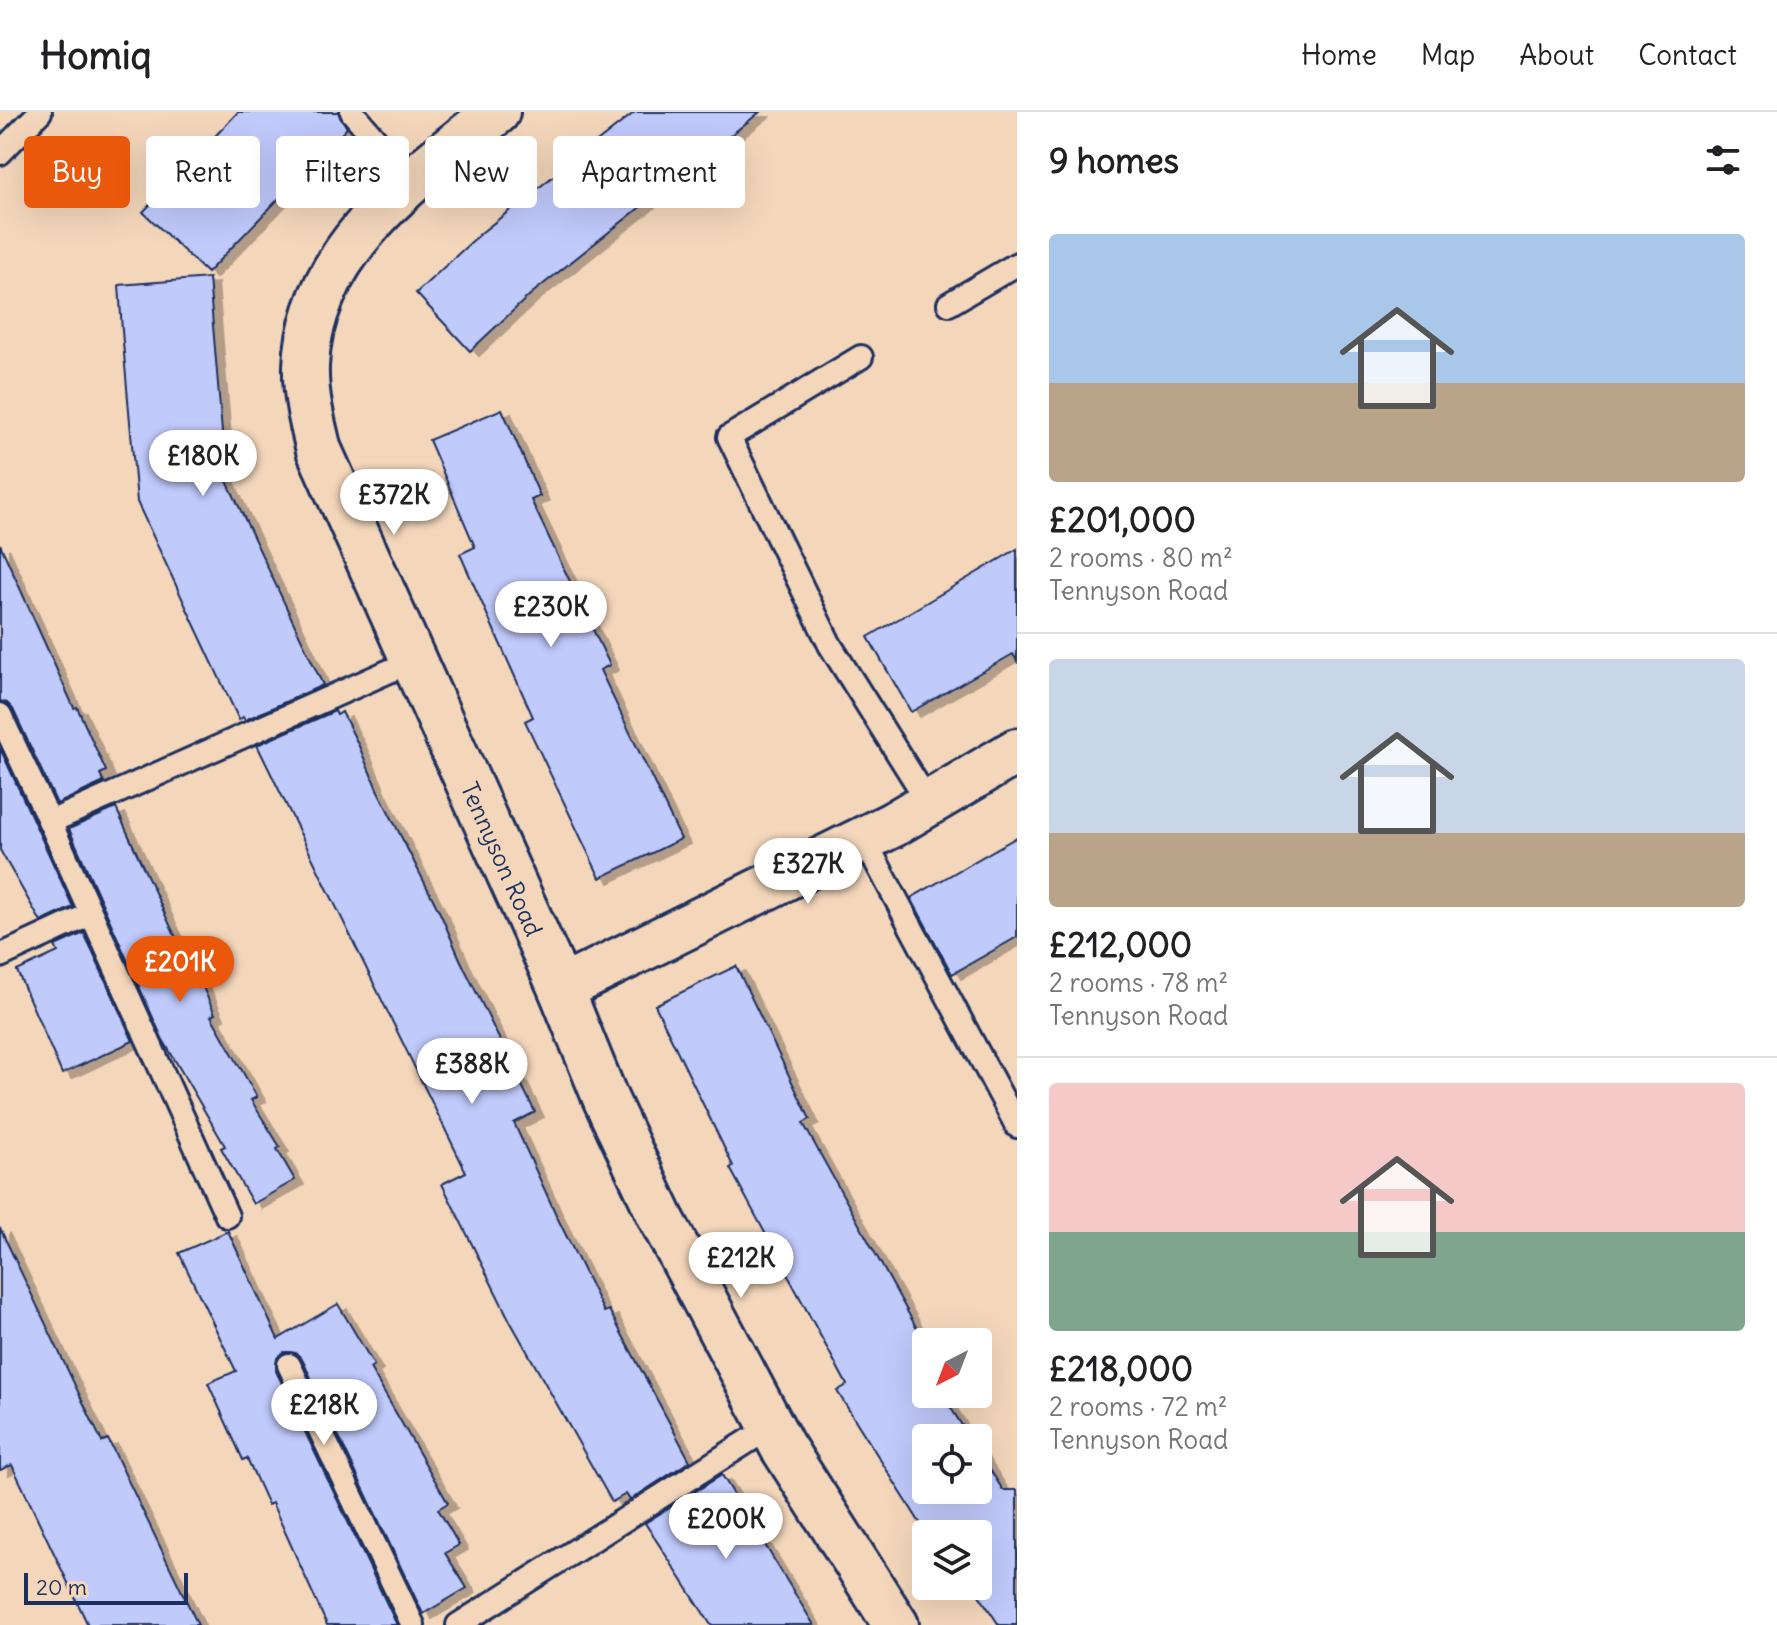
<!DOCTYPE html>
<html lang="en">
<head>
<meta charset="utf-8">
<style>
  :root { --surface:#fff; --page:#f6f6f6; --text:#202124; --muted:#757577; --line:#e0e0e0; --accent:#ea580c }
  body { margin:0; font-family:Delius,sans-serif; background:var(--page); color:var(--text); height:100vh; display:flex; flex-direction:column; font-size:30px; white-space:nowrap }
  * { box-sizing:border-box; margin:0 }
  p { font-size:26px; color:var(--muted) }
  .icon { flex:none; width:44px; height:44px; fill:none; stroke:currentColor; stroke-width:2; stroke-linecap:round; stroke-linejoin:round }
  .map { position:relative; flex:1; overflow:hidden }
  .panel { display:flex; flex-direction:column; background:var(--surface); width:760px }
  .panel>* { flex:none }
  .banner { position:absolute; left:24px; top:24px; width:760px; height:72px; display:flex; gap:16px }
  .needle { width:52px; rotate:222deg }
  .tools { position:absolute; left:912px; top:1216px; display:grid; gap:16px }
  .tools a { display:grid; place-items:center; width:80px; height:80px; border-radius:8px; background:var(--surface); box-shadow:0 8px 32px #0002; font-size:40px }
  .scale { position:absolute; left:24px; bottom:20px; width:164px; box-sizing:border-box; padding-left:8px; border:4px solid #1b2f5e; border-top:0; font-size:22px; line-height:28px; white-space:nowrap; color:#1b2f5e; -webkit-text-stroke:6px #f4d7bb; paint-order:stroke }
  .price { position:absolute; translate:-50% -68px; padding:0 18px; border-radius:28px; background:#fff; color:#222; font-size:26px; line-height:52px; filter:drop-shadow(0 2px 4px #0008) }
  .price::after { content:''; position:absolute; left:50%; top:48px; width:24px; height:18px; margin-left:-12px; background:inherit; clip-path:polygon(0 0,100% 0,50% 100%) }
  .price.active { background:var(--accent); color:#fff }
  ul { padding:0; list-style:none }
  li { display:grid; align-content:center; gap:16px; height:424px; padding:0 32px }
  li+li { border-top:2px solid var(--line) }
  li span { display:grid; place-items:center; height:248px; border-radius:8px; color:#555 }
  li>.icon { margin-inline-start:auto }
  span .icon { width:144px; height:144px; fill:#fffc; stroke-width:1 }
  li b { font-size:34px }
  h2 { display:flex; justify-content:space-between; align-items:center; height:96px; padding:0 32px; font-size:34px }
  .chip { padding:0 28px; border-radius:8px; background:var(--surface); box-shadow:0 8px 32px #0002; font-size:28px; line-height:72px }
  .chip.active { background:var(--accent); color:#fff }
  header { display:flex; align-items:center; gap:48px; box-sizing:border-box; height:112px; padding:0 40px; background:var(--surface); border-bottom:2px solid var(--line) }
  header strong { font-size:38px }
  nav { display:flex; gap:44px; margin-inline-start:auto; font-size:28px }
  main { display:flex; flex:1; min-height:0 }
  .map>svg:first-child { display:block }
  .building { fill:#c0cafb; stroke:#1b2f5e; stroke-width:2; filter:url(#shadow) }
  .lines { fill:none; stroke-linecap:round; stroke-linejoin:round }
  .service-casing { stroke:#1b2f5e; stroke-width:28 }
  .minor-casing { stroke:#1b2f5e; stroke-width:50 }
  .service { stroke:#f4d7bb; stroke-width:22 }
  .minor { stroke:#f4d7bb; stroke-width:44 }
  .labels { text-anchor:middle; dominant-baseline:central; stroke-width:6; stroke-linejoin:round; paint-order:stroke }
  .street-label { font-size:24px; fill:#1b2f5e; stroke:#f4d7bb }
</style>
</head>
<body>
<header>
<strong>Homiq</strong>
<nav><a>Home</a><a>Map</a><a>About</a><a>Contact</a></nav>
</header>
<main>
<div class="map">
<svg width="1017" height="1513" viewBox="0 0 1017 1513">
  <defs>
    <filter id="shadow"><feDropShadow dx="9" dy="5" stdDeviation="0" flood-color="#0004"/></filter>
  </defs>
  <rect width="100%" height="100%" fill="#f4d7bb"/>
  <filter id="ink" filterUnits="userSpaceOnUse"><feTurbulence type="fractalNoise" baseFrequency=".0125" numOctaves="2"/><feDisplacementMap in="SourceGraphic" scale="16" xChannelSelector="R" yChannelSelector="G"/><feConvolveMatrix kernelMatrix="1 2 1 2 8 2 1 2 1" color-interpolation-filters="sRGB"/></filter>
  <g filter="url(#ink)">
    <g class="building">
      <path d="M238,0H338L347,16L207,161L143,100Z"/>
      <path d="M635,0H760L531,182L470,239L416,181L481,121Z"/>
      <path d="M209,166L226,367L323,573L245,608L243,605L239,608L137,390L122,219L119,173Z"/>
      <path d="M502,297L540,384L531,388L610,553L600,558L681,727L600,766L525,609L533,605L460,442L475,435L429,328Z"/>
      <path d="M0,432L74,596L77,595L106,659L100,662L104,670L57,692L13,597L7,591L0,589Z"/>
      <path d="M1017,437V549L1013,542L911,600L868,525Z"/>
      <path d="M335,599L337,603L342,600L359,634L377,677L441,803L460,847L535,1000L514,1011L559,1109L604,1200L609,1198L690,1349L630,1388L626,1382L612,1390L510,1209L442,1072L466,1060L257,633Z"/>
      <path d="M0,636L73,795L41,810L0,738Z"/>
      <path d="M116,696L181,837L185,835L215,902L211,904L257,985L251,988L280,1035L277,1037L295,1068L253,1092L221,1036L225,1034L162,926L69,717Z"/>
      <path d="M1017,725V825L952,862L911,786Z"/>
      <path d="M84,821L133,929L62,962L17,859L58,840L55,834Z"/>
      <path d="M736,854L810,1007L803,1011L926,1233V1282H942L970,1326H926V1378H978V1339L1003,1378H1017V1513H999L973,1474H978V1422H927L837,1279L847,1273L730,1056L733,1054L655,893Z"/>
      <path d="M0,1116L102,1330L108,1327L198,1513H88L12,1353L0,1358Z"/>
      <path d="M228,1119L278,1227L338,1192L374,1253L370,1256L448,1391L438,1397L459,1433L445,1441L467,1476L423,1502L302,1247L296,1241L284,1240L277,1246L276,1259L397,1513H327L272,1391L268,1393L247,1346L243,1348L208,1271L236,1259L179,1141Z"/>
      <path d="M722,1363L756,1418L814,1513H711L645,1411Z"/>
    </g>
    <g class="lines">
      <g class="service-casing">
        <g id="service">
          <path d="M352,0L411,69"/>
          <path d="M0,41L40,0"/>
          <path d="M949,192L1017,152"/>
          <path d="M861,245L729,325L830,533L929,691"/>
          <path d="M0,603L50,710L412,549"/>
          <path d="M50,710L227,1104"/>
          <path d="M864,727L1017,1014"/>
          <path d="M0,844L91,802"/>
          <path d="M289,1253L413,1513"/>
          <path d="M458,1513L772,1314"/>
        </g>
      </g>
      <g class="minor-casing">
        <g id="minor">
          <path d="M497,0C415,65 310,138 306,254C305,282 312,310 319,338L561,877L606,988L661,1106L782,1334L896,1513"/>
          <path d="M561,877L892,713L1017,639"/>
        </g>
      </g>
      <use href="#service" class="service"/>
      <use href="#minor" class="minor"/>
    </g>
  </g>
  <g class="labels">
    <g class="street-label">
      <text transform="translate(502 747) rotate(66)">Tennyson Road</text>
    </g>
  </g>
</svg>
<div class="tools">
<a><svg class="needle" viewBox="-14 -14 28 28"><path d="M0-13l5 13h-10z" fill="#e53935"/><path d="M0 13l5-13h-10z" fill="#757577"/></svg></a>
<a><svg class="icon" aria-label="locate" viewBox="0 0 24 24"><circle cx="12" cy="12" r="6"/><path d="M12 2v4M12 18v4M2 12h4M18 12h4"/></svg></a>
<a><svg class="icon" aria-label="layers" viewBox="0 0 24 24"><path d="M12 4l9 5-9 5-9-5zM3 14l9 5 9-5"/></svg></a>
</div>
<div class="scale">20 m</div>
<b class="price" style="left:203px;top:386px">£180K</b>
<b class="price" style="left:394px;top:425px">£372K</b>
<b class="price" style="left:551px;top:537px">£230K</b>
<b class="price" style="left:808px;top:794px">£327K</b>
<b class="price active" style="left:180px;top:892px">£201K</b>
<b class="price" style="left:472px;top:994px">£388K</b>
<b class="price" style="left:741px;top:1188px">£212K</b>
<b class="price" style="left:324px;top:1335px">£218K</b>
<b class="price" style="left:726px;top:1449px">£200K</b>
<div class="banner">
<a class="chip active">Buy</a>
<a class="chip">Rent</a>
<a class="chip">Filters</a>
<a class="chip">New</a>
<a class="chip">Apartment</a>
</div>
</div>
<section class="panel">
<h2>9 homes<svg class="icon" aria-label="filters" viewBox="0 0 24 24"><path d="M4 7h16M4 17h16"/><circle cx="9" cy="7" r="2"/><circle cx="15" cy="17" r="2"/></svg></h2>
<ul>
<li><span style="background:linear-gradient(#a9c7e8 60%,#b9a48a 0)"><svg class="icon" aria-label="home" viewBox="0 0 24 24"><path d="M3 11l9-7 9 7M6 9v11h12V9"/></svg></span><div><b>£201,000</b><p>2 rooms · 80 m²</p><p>Tennyson Road</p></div></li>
<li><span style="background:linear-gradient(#c9d6e8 70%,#b9a48a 0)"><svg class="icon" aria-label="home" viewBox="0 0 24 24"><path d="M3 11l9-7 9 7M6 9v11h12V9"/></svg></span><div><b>£212,000</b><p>2 rooms · 78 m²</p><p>Tennyson Road</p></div></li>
<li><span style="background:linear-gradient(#f6c9c9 60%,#7fa58c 0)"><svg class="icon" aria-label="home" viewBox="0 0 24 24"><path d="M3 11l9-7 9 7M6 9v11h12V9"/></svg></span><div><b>£218,000</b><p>2 rooms · 72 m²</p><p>Tennyson Road</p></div></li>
</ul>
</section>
</main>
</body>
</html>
